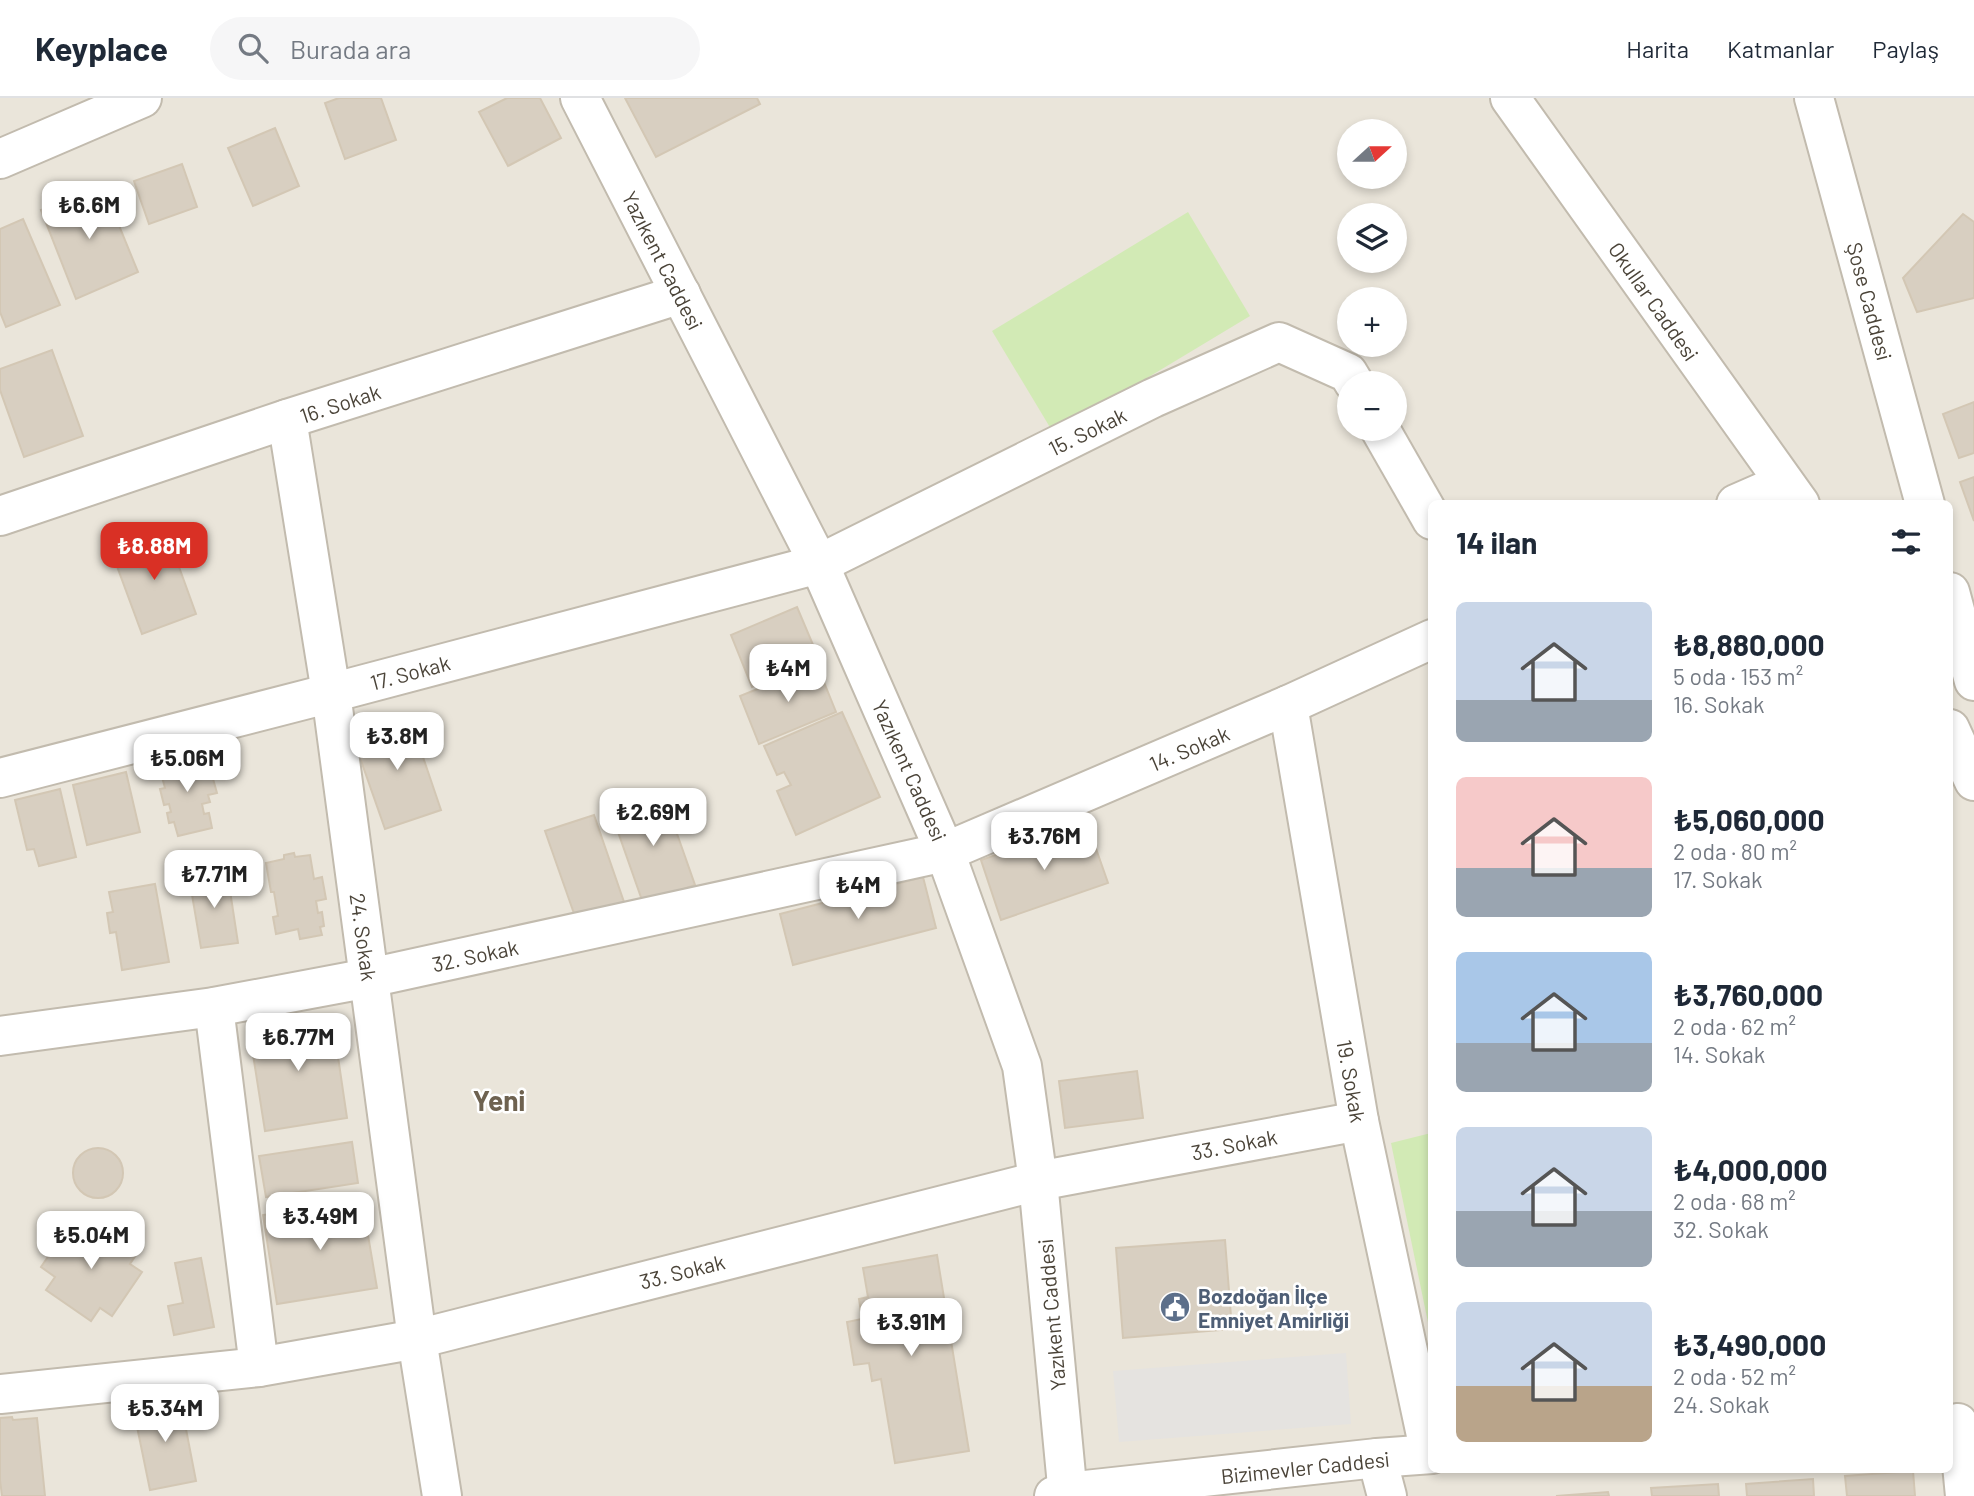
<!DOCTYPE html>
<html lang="tr">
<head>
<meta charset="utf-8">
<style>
  :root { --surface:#fff; --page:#f6f6f7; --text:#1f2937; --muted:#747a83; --line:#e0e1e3; --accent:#d93025 }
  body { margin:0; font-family:Barlow,sans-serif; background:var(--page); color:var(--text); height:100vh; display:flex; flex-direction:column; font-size:26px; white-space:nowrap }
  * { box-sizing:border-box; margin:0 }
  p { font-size:23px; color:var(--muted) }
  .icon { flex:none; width:38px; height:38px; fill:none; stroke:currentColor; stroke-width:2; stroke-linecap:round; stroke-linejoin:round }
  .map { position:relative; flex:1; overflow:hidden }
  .details { position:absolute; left:1428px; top:402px; width:525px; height:973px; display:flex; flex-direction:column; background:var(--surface); border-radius:10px; box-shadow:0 4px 10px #0003 }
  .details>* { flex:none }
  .needle { width:46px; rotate:69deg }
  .tools { position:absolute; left:1337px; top:21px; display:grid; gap:14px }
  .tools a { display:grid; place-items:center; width:70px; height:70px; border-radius:50%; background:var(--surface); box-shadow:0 4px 10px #0003; font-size:35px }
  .price { position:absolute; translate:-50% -60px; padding:0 16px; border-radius:14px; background:#fff; color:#222; font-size:23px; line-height:46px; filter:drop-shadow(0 2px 4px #0008) }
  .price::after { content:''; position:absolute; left:50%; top:42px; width:21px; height:16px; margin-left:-10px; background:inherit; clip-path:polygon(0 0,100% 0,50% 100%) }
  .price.current { background:var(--accent); color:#fff }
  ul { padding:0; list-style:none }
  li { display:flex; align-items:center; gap:21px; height:175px; padding:0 28px }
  li span { display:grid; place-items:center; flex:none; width:196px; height:140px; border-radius:10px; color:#555 }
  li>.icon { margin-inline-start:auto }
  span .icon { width:84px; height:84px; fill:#fffc; stroke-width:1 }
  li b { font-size:30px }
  h2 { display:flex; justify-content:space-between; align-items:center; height:84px; padding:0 28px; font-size:30px }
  header { display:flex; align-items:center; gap:42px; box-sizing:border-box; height:98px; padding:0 35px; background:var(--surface); border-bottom:2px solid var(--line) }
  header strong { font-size:33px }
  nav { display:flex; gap:38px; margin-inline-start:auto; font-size:24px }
  .search { width:490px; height:63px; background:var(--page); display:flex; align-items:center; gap:18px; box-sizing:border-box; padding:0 24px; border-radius:38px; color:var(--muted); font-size:26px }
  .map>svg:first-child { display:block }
  .residential { fill:#eae5da; fill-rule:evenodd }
  .green { fill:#d2eab5 }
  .parking { fill:#e5e3e0 }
  .building { fill:#d8cfc1; stroke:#d3c7b4; stroke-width:2 }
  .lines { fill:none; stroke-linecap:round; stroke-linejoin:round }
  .minor-casing { stroke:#c2bbae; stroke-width:42 }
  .minor { stroke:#fff; stroke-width:38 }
  .labels { text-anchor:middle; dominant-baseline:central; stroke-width:5; stroke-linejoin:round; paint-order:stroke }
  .street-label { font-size:21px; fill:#4b4439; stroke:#fff }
  .service-label { font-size:21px; font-weight:bold; fill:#4e5e75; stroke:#fff; text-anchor:start }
  .district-label { font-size:28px; font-weight:bold; fill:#6e6250; stroke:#fff }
</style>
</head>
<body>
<header>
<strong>Keyplace</strong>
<div class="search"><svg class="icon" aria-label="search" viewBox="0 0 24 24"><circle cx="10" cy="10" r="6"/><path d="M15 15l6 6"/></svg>Burada ara</div>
<nav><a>Harita</a><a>Katmanlar</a><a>Paylaş</a></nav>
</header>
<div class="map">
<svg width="1974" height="1398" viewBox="0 0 1974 1398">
  <rect width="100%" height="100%" fill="#f6f3ec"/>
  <path class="residential" d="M0,0H1974V1398H0ZM1349,33H1395V79H1349ZM1349,117H1395V163H1349ZM1349,201H1395V247H1349ZM1349,285H1395V331H1349ZM1432,406H1950V1372H1432Z"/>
  <g class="green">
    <path d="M1188,114L1250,218L1054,336L992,233Z"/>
    <path d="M1431,1035H1432L1431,1239L1391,1045Z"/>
  </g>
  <path class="parking" d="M1346,1255L1351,1326L1119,1344L1113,1273Z"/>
  <g class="building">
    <path d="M339,0H381L396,42L345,61L325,5Z"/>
    <path d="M507,0H540L561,40L508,68L479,14Z"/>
    <path d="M625,0H757L760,6L656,59Z"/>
    <path d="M275,30L299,88L253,108L228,50Z"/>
    <path d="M182,66L197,109L149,126L134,83Z"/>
    <path d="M102,86L138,174L76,201L41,112Z"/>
    <path d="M1963,116L1974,124V200L1917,214L1903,180Z"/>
    <path d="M23,121L60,207L6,229L0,214V131Z"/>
    <path d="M52,252L83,338L24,359L0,292V271Z"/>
    <path d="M1974,304V355L1959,360L1943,316Z"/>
    <path d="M1974,379V423L1960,384Z"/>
    <path d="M166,433L196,516L142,536L111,452Z"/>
    <path d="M797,509L819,561L752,589L731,537Z"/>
    <path d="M817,567L836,614L759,646L740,598Z"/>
    <path d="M842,614L880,699L796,737L777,693L791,687L784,674L777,677L764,648Z"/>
    <path d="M409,618L441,712L385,731L352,637Z"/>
    <path d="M187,660L189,668L208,663L217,695L208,697L210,704L202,706L204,716L209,715L212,730L178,738L174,724L169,725L167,715L171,714L169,706L164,707L160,691L165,690L162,679L158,680L155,668Z"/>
    <path d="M126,674L140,734L87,747L73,687Z"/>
    <path d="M60,691L76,759L39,768L34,751L27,752L15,702Z"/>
    <path d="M663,696L695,787L643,805L611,714Z"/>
    <path d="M594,717L625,807L577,824L545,733Z"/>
    <path d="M1087,725L1108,785L1001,822L981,762Z"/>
    <path d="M294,755L295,759L310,757L314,781L322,779L326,801L316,803L318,815L322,814L324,828L320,829L322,837L300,841L298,831L276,836L273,819L278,818L274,794H271L266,765L284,761V757Z"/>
    <path d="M227,773L238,845L201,850L189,779Z"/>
    <path d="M923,779L936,830L793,867L780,816Z"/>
    <path d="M155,786L169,864L122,872L116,834L110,835L107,815L113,814L109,794Z"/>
    <path d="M332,918L347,1020L265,1033L249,931Z"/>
    <path d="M1137,973L1143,1020L1065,1030L1059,983Z"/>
    <path d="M352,1044L358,1085L266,1099L259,1058Z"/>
    <circle cx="98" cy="1075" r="25"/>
    <path d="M362,1102L377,1190L277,1206L263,1117Z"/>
    <path d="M93,1124L138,1154L130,1166L142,1174L112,1218L100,1210L91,1223L46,1192L55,1179L41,1169L71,1125L86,1136Z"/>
    <path d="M1225,1142L1232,1231L1123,1240L1116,1150Z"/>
    <path d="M937,1157L969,1353L895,1365L881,1281L872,1283L869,1265L854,1267L847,1224L862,1221L859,1201L868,1199L863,1170Z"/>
    <path d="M201,1160L214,1229L174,1237L168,1208L183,1205L175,1165Z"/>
    <path d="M180,1300L196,1383L150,1392L133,1309Z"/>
    <path d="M12,1319L13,1322L37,1320L45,1398H2L0,1382V1320Z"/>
    <path d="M1913,1373L1915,1398H1847L1845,1378Z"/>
    <path d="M1813,1381L1814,1398H1747L1746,1386Z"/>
    <path d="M1718,1386L1719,1398H1652L1651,1390Z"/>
    <path d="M1608,1394L1609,1398H1556Z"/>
  </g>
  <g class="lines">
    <g class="minor-casing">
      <g id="minor">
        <path d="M580,0L819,466L945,754L1022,968L1038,1083L1068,1398"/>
        <path d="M1510,0L1800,406"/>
        <path d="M1814,0L1925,406"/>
        <path d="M0,61L142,0"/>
        <path d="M287,321L331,595L417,1241L442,1398"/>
        <path d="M1380,331L1432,422"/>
        <path d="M1736,406L1784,385"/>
        <path d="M0,418L287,321L681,196"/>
        <path d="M1950,494L1974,583"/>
        <path d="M1288,607L1359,1023L1430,1356"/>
        <path d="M1950,631L1974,683"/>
        <path d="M0,680L331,595L819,466L1153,300L1279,244L1348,275L1354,285"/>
        <path d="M214,909L259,1269"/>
        <path d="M0,938L214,909L369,880L945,754L1288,607L1432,541"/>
        <path d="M0,1296L259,1269L417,1241L1038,1083L1359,1023"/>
        <path d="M1958,1325L1965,1398"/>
        <path d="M1377,1360L1387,1398"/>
        <path d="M1054,1398L1067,1394L1377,1360L1432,1356"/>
      </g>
    </g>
    <use href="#minor" class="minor"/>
  </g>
  <defs>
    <g id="civic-disc" transform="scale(1.575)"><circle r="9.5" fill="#5c6f8a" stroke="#fff"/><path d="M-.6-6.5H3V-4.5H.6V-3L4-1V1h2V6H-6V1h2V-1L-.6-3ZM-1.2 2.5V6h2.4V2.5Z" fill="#fff"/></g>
  </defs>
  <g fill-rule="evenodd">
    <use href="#civic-disc" x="1175" y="1209"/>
  </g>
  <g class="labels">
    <g class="street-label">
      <text transform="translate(663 162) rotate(63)">Yazıkent Caddesi</text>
      <text transform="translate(1654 203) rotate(55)">Okullar Caddesi</text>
      <text transform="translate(1870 203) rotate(75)">Şose Caddesi</text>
      <text transform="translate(340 305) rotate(-18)">16. Sokak</text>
      <text transform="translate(1087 333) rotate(-26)">15. Sokak</text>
      <text transform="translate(410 574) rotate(-15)">17. Sokak</text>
      <text transform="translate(1189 650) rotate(-23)">14. Sokak</text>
      <text transform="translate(910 672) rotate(66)">Yazıkent Caddesi</text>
      <text transform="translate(364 839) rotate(82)">24. Sokak</text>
      <text transform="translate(475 857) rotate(-12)">32. Sokak</text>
      <text transform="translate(1352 983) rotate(80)">19. Sokak</text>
      <text transform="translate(1234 1046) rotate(-11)">33. Sokak</text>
      <text transform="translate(682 1173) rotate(-14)">33. Sokak</text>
      <text transform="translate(1051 1217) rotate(-95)">Yazıkent Caddesi</text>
      <text transform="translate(1305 1369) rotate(-6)">Bizimevler Caddesi</text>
    </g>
    <g class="service-label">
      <text x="1198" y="1197">Bozdoğan İlçe<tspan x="1198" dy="24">Emniyet Amirliği</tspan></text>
    </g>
    <g class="district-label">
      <text x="499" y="1002">Yeni</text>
    </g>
  </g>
</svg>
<div class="tools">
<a><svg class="needle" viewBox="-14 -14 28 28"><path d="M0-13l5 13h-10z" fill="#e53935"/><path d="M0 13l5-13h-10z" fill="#747a83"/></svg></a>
<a><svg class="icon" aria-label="layers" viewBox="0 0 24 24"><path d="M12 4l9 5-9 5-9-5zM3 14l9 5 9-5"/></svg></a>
<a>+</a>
<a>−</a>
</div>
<b class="price" style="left:89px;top:143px">₺6.6M</b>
<b class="price current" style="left:154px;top:484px">₺8.88M</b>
<b class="price" style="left:788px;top:606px">₺4M</b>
<b class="price" style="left:397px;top:674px">₺3.8M</b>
<b class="price" style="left:187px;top:696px">₺5.06M</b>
<b class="price" style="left:653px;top:750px">₺2.69M</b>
<b class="price" style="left:1044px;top:774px">₺3.76M</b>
<b class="price" style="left:214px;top:812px">₺7.71M</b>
<b class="price" style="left:858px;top:823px">₺4M</b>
<b class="price" style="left:298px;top:975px">₺6.77M</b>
<b class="price" style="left:320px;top:1154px">₺3.49M</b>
<b class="price" style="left:91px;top:1173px">₺5.04M</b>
<b class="price" style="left:911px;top:1260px">₺3.91M</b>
<b class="price" style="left:165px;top:1346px">₺5.34M</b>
<section class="details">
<h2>14 ilan<svg class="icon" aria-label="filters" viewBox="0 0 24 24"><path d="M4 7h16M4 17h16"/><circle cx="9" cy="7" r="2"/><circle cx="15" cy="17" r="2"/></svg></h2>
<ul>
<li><span style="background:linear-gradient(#c9d6e8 70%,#9aa5b1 0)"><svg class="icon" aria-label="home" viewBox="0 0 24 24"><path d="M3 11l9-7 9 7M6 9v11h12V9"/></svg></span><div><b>₺8,880,000</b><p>5 oda · 153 m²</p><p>16. Sokak</p></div></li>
<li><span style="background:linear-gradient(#f6c9c9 65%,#9aa5b1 0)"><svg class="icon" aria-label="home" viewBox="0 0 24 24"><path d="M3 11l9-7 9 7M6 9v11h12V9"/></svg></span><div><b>₺5,060,000</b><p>2 oda · 80 m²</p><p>17. Sokak</p></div></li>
<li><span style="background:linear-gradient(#a9c7e8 65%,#9aa5b1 0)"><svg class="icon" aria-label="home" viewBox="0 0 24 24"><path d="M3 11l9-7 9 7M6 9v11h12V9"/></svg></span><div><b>₺3,760,000</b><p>2 oda · 62 m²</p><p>14. Sokak</p></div></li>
<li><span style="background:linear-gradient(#c9d6e8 60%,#9aa5b1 0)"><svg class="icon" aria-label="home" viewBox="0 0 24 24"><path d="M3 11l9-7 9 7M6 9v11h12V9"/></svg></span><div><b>₺4,000,000</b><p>2 oda · 68 m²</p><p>32. Sokak</p></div></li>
<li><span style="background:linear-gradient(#c9d6e8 60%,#b9a48a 0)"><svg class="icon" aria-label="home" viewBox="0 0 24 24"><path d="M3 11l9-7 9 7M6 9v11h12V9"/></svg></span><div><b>₺3,490,000</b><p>2 oda · 52 m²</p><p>24. Sokak</p></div></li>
</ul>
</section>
</div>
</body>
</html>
